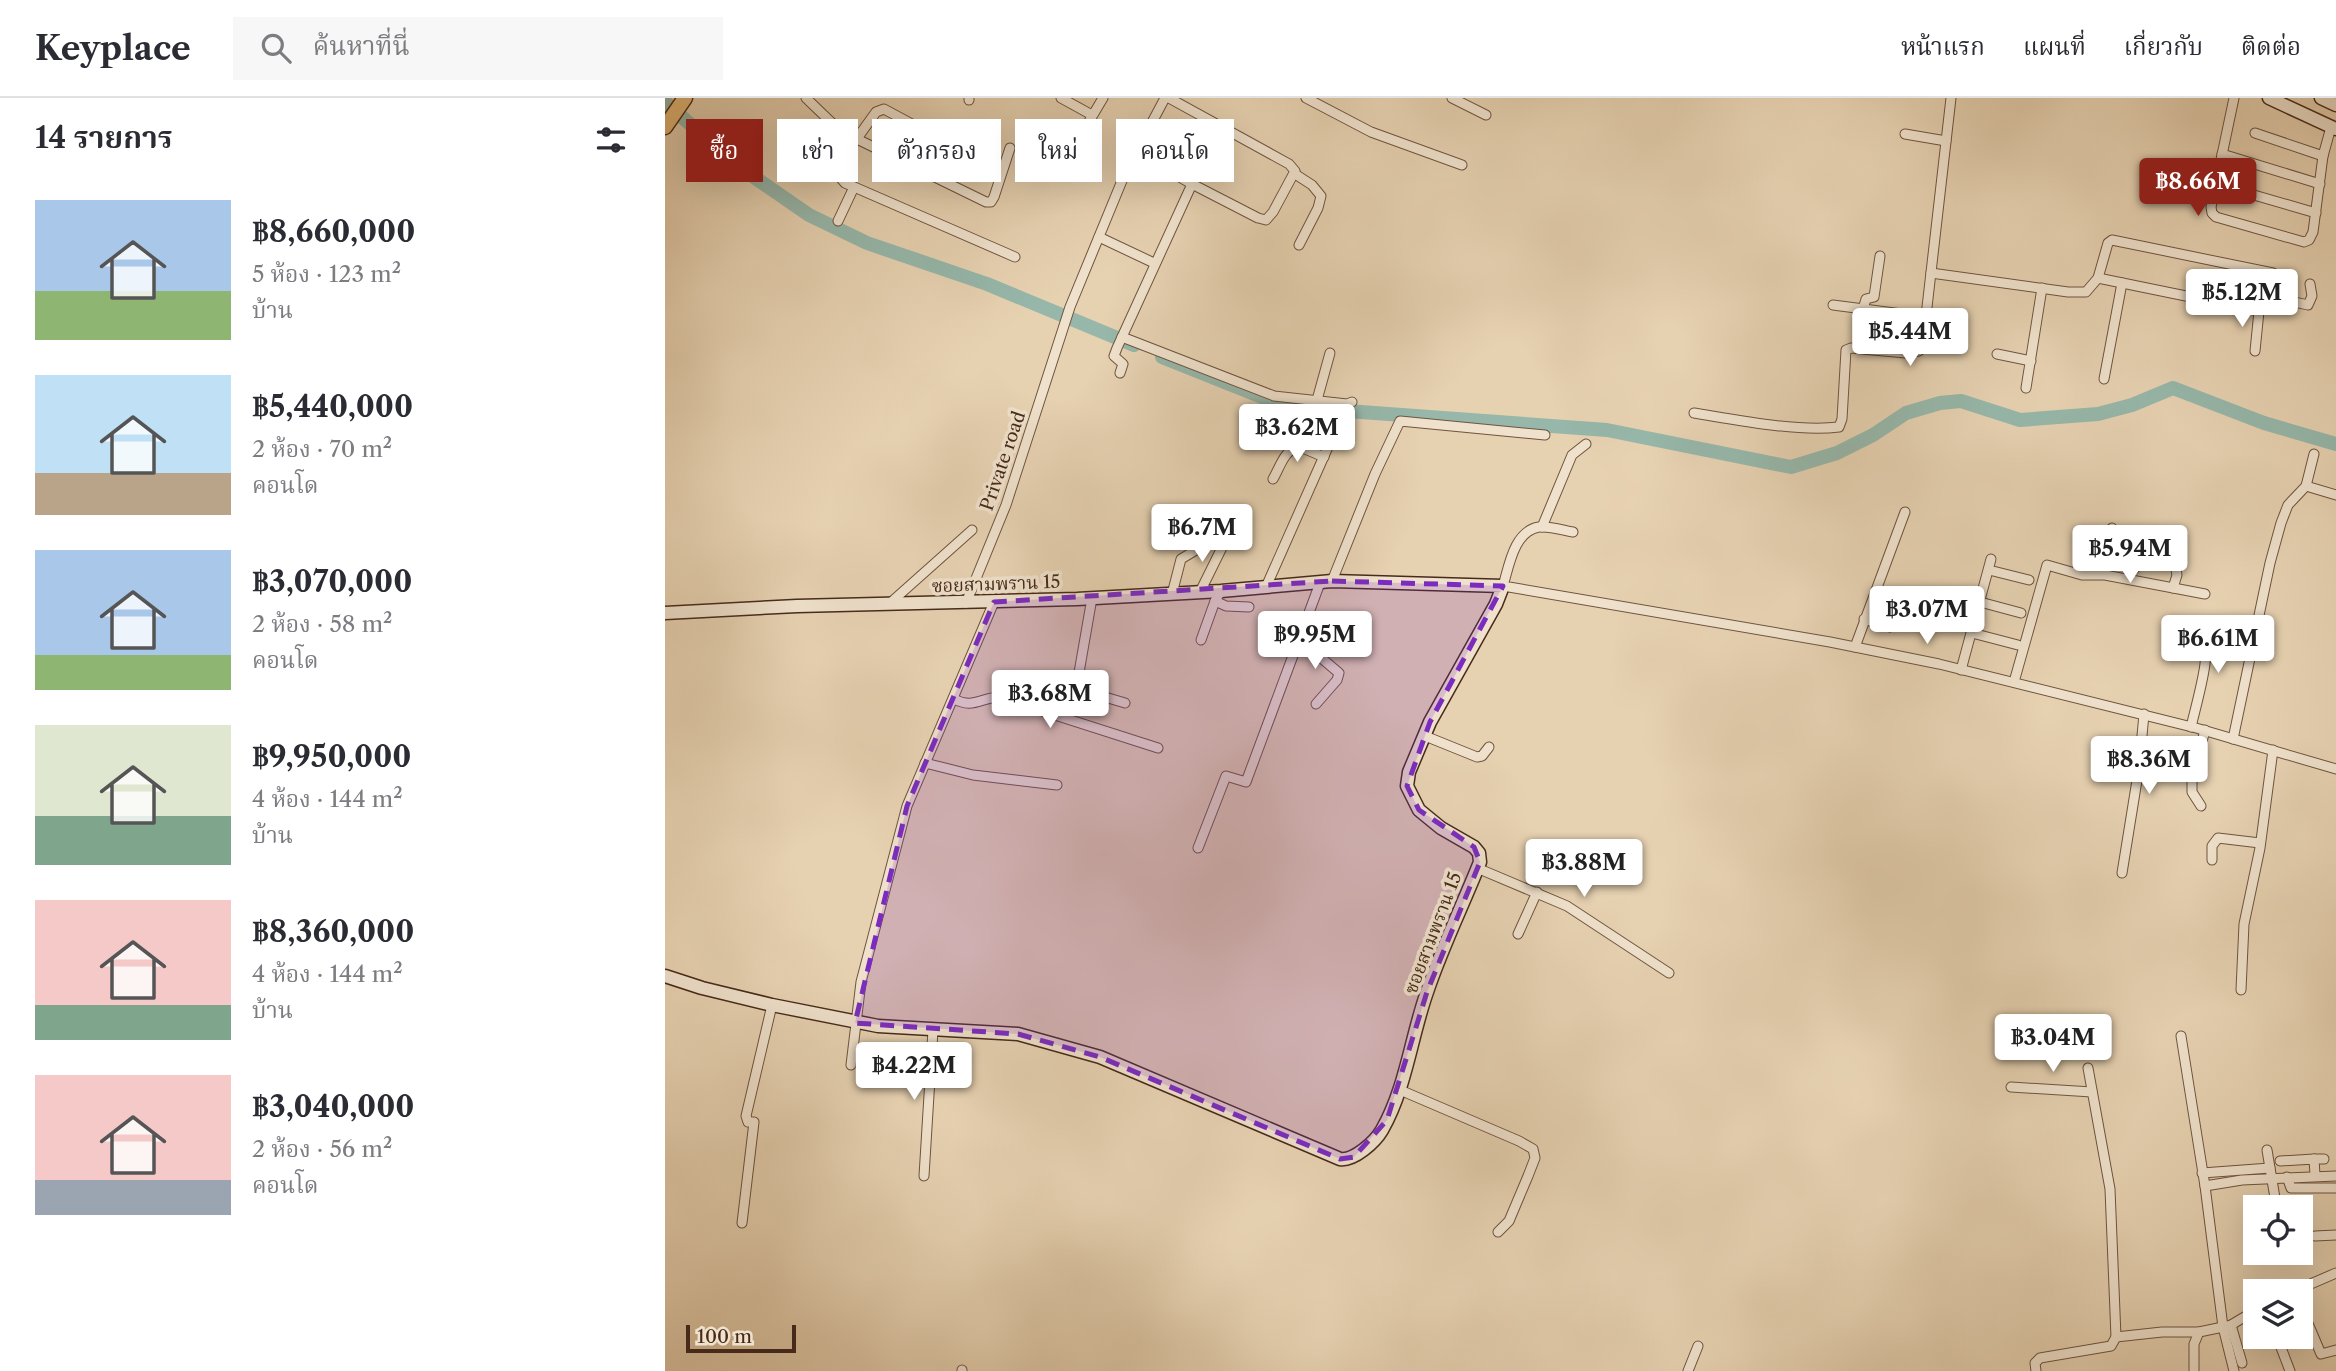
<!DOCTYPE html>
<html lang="th">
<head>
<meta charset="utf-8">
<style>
  :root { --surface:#fff; --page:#f7f7f7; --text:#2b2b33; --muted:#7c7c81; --line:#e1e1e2; --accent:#8f2418 }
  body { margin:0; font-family:"Libre Caslon Text","Noto Serif Thai",serif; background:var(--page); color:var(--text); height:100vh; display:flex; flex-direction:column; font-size:26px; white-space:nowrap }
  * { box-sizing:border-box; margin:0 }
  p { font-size:23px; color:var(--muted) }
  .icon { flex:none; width:38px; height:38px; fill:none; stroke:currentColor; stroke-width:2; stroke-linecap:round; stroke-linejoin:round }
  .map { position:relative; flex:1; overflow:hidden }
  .details { display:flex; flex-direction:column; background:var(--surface); width:665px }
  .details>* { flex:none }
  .hud { position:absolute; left:21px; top:21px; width:665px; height:63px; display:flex; gap:14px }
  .buttons { position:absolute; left:1578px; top:1097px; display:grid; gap:14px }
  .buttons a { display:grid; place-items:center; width:70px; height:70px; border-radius:0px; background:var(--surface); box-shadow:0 7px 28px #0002; font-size:35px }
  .scale { position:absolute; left:21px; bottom:18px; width:110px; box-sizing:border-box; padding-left:7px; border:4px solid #472a19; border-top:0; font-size:19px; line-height:24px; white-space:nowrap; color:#472a19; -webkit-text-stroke:5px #efe1cc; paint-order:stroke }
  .price { position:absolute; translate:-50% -60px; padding:0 16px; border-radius:7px; background:#fff; color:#222; font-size:23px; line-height:46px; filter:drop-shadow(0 2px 4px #0008) }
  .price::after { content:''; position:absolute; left:50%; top:42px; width:21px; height:16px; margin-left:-10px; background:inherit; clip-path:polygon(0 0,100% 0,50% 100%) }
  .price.selected { background:var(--accent); color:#fff }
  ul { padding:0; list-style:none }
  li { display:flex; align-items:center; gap:21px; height:175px; padding:0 35px }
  li span { display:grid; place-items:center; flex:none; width:196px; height:140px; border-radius:0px; color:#555 }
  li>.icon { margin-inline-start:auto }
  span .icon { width:84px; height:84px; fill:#fffc; stroke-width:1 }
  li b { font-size:30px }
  h2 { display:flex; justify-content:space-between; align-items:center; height:84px; padding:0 35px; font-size:30px }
  .chip { padding:0 24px; border-radius:0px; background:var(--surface); box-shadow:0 7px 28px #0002; font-size:24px; line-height:63px }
  .chip.selected { background:var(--accent); color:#fff }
  header { display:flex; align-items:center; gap:42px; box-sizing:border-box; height:98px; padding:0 35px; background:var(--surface); border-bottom:2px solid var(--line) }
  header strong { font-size:33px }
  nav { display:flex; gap:38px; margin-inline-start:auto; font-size:24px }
  .search { width:490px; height:63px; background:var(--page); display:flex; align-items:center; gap:18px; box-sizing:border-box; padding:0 24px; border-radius:0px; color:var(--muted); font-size:26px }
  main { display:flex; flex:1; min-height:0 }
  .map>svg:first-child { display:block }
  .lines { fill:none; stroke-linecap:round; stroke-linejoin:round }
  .river { stroke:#96b7aa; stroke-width:14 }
  .street-casing { stroke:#6f543f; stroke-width:11 }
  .secondary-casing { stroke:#472a19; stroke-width:15 }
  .primary-casing { stroke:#472a19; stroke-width:17 }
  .street { stroke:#efe1cc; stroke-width:9 }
  .secondary { stroke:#efe1cc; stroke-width:12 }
  .primary { stroke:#e3b878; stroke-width:14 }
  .marked { fill:#7b2cbf; fill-opacity:0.2; stroke:#7b2cbf; stroke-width:5; stroke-dasharray:14 9; stroke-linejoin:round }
  .labels { text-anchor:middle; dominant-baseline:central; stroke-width:7; stroke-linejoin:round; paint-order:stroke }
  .street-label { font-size:18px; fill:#472a19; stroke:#efe1cc }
</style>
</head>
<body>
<header>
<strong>Keyplace</strong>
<div class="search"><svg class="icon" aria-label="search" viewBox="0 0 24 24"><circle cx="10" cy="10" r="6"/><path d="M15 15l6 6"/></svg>ค้นหาที่นี่</div>
<nav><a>หน้าแรก</a><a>แผนที่</a><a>เกี่ยวกับ</a><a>ติดต่อ</a></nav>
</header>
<main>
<section class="details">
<h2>14 รายการ<svg class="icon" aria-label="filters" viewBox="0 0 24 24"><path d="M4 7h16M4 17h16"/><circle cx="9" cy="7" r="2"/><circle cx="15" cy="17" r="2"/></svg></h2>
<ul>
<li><span style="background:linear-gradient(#a9c7e8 65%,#8fb573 0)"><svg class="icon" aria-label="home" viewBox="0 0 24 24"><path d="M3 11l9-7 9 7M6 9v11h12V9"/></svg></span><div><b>฿8,660,000</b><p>5 ห้อง · 123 m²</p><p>บ้าน</p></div></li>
<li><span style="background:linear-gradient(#bfe0f5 70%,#b9a48a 0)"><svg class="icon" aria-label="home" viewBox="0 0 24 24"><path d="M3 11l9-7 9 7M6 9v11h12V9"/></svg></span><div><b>฿5,440,000</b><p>2 ห้อง · 70 m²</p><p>คอนโด</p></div></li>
<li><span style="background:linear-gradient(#a9c7e8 75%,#8fb573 0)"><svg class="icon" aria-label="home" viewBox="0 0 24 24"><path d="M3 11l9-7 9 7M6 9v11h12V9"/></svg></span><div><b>฿3,070,000</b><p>2 ห้อง · 58 m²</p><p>คอนโด</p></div></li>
<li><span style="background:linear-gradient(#dfe7d0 65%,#7fa58c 0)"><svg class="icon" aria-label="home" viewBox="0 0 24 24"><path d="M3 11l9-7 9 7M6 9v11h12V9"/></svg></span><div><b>฿9,950,000</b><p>4 ห้อง · 144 m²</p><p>บ้าน</p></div></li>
<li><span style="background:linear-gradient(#f6c9c9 75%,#7fa58c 0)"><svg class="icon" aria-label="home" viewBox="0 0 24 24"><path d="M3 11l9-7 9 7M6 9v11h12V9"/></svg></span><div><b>฿8,360,000</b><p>4 ห้อง · 144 m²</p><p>บ้าน</p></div></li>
<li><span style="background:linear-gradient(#f6c9c9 75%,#9aa5b1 0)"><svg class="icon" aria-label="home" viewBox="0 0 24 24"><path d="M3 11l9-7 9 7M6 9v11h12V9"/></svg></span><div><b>฿3,040,000</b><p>2 ห้อง · 56 m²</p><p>คอนโด</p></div></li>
</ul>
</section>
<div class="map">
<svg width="1671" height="1273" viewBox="0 0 1671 1273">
  <rect width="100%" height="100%" fill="#e6d1b1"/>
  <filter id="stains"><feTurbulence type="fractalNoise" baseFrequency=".00286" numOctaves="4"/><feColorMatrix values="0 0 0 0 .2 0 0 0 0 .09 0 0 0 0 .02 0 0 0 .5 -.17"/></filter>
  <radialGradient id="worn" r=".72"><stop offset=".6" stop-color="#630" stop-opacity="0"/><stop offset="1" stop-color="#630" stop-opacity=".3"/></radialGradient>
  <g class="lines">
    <g class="river">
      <path d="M0,4L70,66L144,117L202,145L322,186L469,247"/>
      <path d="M497,259L607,303L682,313L942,332L1126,369L1172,355L1208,337L1241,315L1275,305L1296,303L1355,322L1433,316L1467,307L1508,290L1599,325L1671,346"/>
    </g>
    <g class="street-casing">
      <g id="street">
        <path d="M141,0L169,27L192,41L321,104H326L329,99L345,50"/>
        <path d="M396,0L427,17"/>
        <path d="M504,0L624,66L630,73L608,114L601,122L593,120L527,86"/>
        <path d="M641,0L706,34L797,67"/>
        <path d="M787,0L821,17"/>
        <path d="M1569,0L1546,109L1547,115L1551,119L1639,144L1644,142L1648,134L1658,58L1666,29"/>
        <path d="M304,2V0"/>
        <path d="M1590,35L1658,58"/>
        <path d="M1240,36L1281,43"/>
        <path d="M416,37L438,0"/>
        <path d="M1557,56L1655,86"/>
        <path d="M336,74L219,11L211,14L175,64L172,76L180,85L350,159"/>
        <path d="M630,76L647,87L656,98L653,110L634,147"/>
        <path d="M1551,86L1651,115"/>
        <path d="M173,123L189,89"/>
        <path d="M434,139L489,165"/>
        <path d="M1266,175L1403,194H1421L1433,180L1443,145L1447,142L1608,175"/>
        <path d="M1433,180L1594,213L1606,202L1611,200L1643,207L1647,198L1645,186"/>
        <path d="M1168,207L1260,219"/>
        <path d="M1198,211L1201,201L1209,199L1215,158"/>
        <path d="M457,239L609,298L682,306L687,304"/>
        <path d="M1590,253L1594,213"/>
        <path d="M1332,256L1366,263"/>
        <path d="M455,275L458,266L449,258L452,250L527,86L470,54"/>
        <path d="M1439,281L1457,185"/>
        <path d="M1361,290L1377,190"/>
        <path d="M652,302L665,255"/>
        <path d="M1029,315C1072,322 1132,334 1174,329L1177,321L1181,252L1186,250L1241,255L1254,253L1258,244L1286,0"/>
        <path d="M608,381C615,369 619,353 633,348L659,359"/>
        <path d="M1641,388L1671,397"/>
        <path d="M877,429L907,357L921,346"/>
        <path d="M908,434C897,432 885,428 874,429C849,433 844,468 838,488L1165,544L1274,566L1531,630L1671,671"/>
        <path d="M1506,440C1505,450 1501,460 1510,467L1512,477L1508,490"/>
        <path d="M1441,467L1468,472L1480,461L1489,462"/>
        <path d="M1324,472L1364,482"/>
        <path d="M1441,472L1447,430"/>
        <path d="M667,483L710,376L735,323L880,337"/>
        <path d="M601,489L663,349V345L646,336"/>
        <path d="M535,494L575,413"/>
        <path d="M507,496L516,461L531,452L546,428"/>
        <path d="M427,500L412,586L413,591L460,605"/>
        <path d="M550,503L561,508L584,509"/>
        <path d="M1315,504L1356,515"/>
        <path d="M301,505L341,407L405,209L461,73L500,0"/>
        <path d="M224,506L307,432"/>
        <path d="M1199,521L1225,529L1232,526L1234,522"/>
        <path d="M1307,535L1353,547"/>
        <path d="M634,541L674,575L672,582L651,606"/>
        <path d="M536,542L550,503L556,493"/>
        <path d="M1190,549L1240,414"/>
        <path d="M1296,572L1326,461"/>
        <path d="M1349,584L1382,467L1417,477H1440L1540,496"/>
        <path d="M289,601C308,611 315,600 334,599L493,650"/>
        <path d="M1526,629C1534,595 1546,559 1540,524"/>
        <path d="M760,638L812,659L817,658L824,649"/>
        <path d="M1568,641L1605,465L1616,425L1623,407L1641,388L1649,356"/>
        <path d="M260,665L308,677L392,687"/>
        <path d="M1536,708L1527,694V682L1540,632"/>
        <path d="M533,750L561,678L581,684L655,485"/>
        <path d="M1547,762V748L1553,740L1595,745"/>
        <path d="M812,770L902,808L1004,875"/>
        <path d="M1457,775L1474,670L1479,616"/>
        <path d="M853,836L872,794"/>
        <path d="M1576,892L1579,826L1595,750L1608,652"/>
        <path d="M1516,938L1540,1088L1558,1229L1569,1273"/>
        <path d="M186,967L196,884L242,708L329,504"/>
        <path d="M1423,970L1445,1091L1451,1239"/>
        <path d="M1346,989L1427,994"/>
        <path d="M735,992L854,1043L868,1051L870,1060L863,1078L844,1123L833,1134"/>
        <path d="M1602,1052L1610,1100"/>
        <path d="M1649,1061H1659"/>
        <path d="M1615,1063L1649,1061L1650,1077"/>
        <path d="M1537,1075L1605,1070"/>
        <path d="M259,1078L268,932"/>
        <path d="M1622,1079L1626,1090H1671"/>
        <path d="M1540,1088L1577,1082L1671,1078"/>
        <path d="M77,1125L89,1024H83L81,1018L107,907"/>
        <path d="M1650,1138L1671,1137"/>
        <path d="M1627,1194L1671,1175"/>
        <path d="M1636,1209L1656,1256L1671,1252"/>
        <path d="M1566,1227L1577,1265"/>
        <path d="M1612,1239L1625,1273"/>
        <path d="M297,1272V1273"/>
        <path d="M1023,1273L1033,1248"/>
        <path d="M1371,1273L1370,1265L1375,1260L1446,1248L1451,1239L1497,1234H1534L1558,1229L1566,1227L1591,1212"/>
        <path d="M1529,1273V1246L1534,1234"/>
      </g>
    </g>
    <g class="secondary-casing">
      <g id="secondary">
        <path d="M1604,0L1671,31"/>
        <path d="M1656,0L1671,7"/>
        <path d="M0,515L132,508L412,501L556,493L667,483L838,488L831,506L765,624L744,674L742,688L754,712L776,730L809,749L814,755L815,764C798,807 777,849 762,894C746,939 741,990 717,1032C710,1044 689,1063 675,1061L435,959L353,936L213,928L107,907L37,890L0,878"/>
      </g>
    </g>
    <g class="primary-casing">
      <path id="primary" d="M0,29L20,0"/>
    </g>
    <use href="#street" class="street"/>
    <use href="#secondary" class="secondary"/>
    <use href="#primary" class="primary"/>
  </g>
  <path class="marked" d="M667,483L838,488L765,624L742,688L754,712L809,749L815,764L762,894L722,1022L689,1059L675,1061L435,959L353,936L190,925L242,708L329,504Z"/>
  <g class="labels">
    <g class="street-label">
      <text transform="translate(338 363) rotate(-71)">Private road</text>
      <text transform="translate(331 486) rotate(-2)">ซอยสามพราน 15</text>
      <text transform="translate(768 835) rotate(-69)">ซอยสามพราน 15</text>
    </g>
  </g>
  <rect width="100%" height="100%" filter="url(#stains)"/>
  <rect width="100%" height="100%" fill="url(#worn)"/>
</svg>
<div class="buttons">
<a><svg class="icon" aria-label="locate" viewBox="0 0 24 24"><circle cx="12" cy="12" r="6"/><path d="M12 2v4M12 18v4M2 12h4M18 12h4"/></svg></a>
<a><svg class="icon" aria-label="layers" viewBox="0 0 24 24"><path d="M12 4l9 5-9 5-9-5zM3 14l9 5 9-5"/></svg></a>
</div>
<div class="scale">100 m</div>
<b class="price selected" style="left:1533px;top:120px">฿8.66M</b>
<b class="price" style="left:1577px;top:231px">฿5.12M</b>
<b class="price" style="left:1245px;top:270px">฿5.44M</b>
<b class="price" style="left:632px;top:366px">฿3.62M</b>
<b class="price" style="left:537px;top:466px">฿6.7M</b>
<b class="price" style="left:1465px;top:487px">฿5.94M</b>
<b class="price" style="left:1262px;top:548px">฿3.07M</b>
<b class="price" style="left:650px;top:573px">฿9.95M</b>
<b class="price" style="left:1553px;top:577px">฿6.61M</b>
<b class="price" style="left:385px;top:632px">฿3.68M</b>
<b class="price" style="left:1484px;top:698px">฿8.36M</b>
<b class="price" style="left:919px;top:801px">฿3.88M</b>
<b class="price" style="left:1388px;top:976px">฿3.04M</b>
<b class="price" style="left:249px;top:1004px">฿4.22M</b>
<div class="hud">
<a class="chip selected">ซื้อ</a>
<a class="chip">เช่า</a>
<a class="chip">ตัวกรอง</a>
<a class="chip">ใหม่</a>
<a class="chip">คอนโด</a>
</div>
</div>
</main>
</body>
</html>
